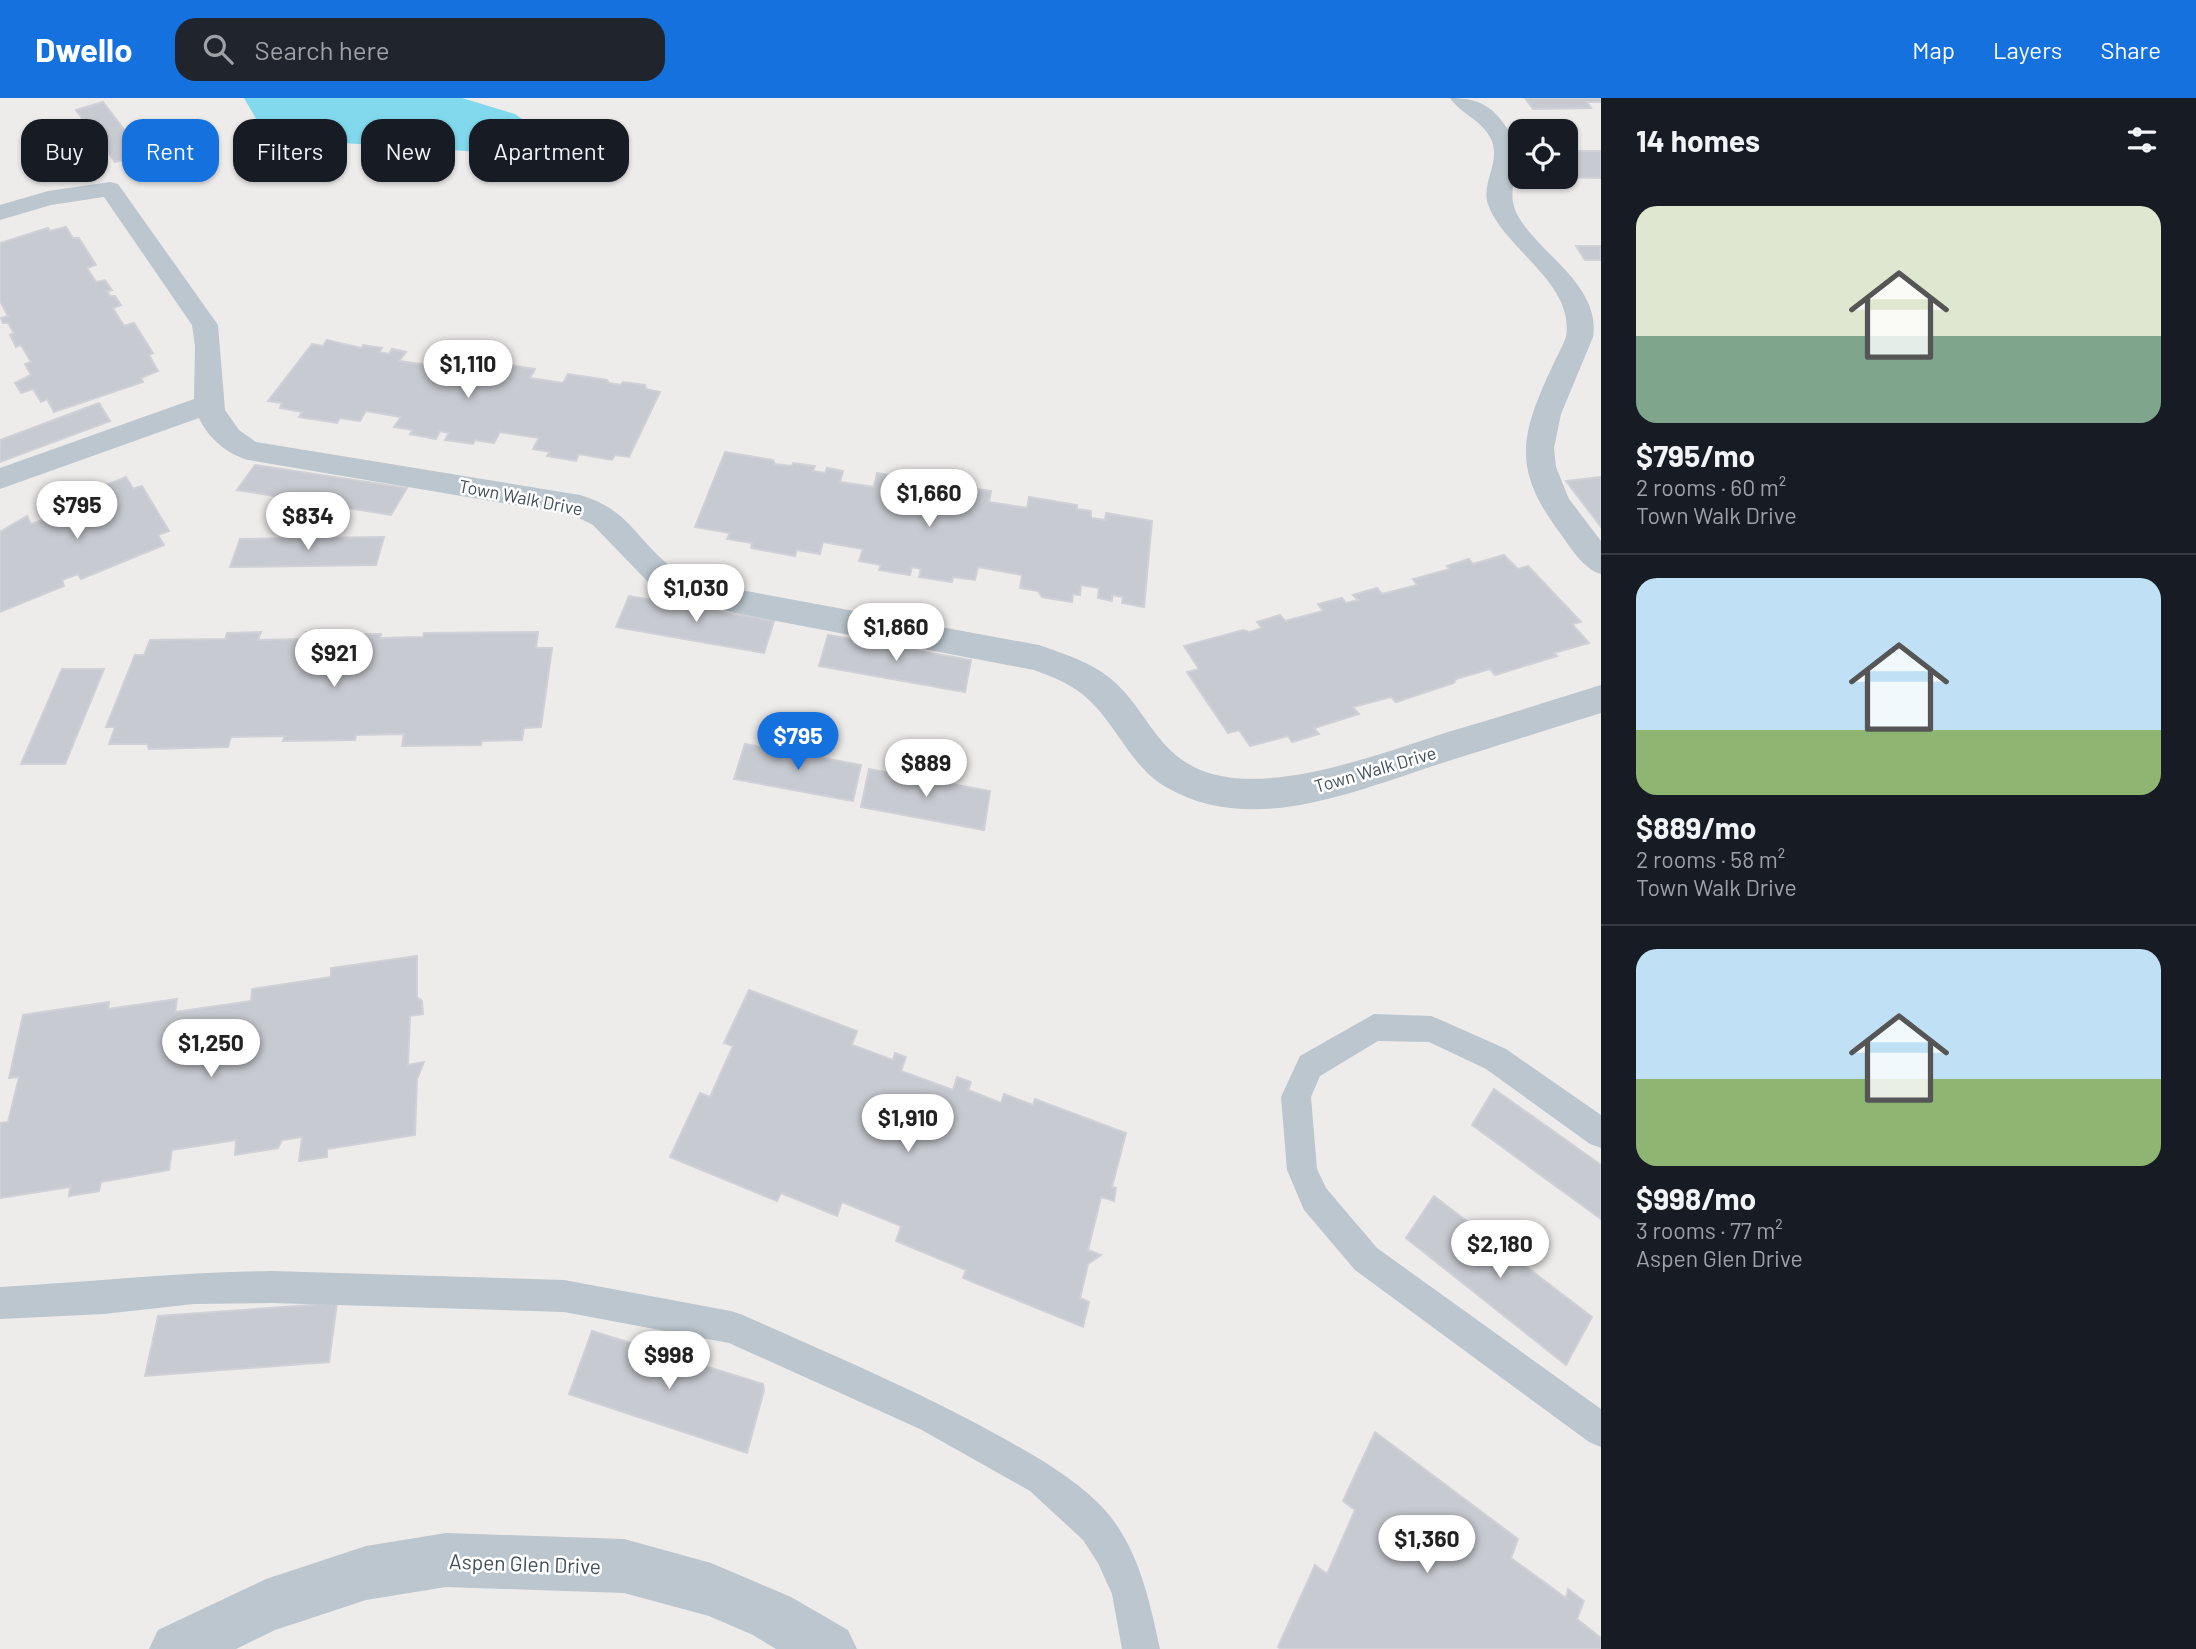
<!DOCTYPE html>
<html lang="en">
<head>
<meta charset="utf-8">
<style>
  :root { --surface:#171b24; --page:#20242c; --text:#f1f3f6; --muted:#9ea1a6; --line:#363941; --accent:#1571de }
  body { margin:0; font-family:Barlow,sans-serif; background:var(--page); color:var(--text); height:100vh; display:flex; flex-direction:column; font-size:26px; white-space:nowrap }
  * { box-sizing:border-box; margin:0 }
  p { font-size:23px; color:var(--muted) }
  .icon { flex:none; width:38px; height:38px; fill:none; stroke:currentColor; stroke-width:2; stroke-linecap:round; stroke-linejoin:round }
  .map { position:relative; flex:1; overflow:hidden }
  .side { display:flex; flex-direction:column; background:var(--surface); width:595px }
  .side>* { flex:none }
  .guide { position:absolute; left:21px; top:21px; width:665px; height:63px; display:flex; gap:14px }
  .fabs { position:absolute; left:1508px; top:21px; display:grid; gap:14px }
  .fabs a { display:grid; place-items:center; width:70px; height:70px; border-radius:14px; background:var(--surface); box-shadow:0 2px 5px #0004; font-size:35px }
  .price { position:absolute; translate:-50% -60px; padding:0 16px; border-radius:24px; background:#fff; color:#222; font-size:23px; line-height:46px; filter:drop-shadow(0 2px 4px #0008) }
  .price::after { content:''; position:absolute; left:50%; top:42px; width:21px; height:16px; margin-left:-10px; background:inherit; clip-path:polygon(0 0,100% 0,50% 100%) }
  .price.on { background:var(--accent); color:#fff }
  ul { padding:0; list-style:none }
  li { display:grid; align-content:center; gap:14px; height:371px; padding:0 35px }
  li+li { border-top:2px solid var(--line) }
  li span { display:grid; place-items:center; height:217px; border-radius:21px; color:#555 }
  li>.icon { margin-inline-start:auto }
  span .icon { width:126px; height:126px; fill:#fffc; stroke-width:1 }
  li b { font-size:30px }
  h2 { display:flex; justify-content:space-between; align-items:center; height:84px; padding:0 35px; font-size:30px }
  .pill { padding:0 24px; border-radius:21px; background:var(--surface); box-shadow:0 2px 5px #0004; font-size:24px; line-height:63px }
  .pill.on { background:var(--accent); color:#fff }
  header { display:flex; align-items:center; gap:42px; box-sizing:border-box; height:98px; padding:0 35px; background:var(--accent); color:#fff }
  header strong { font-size:33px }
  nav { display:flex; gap:38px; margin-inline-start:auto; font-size:24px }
  .search { width:490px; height:63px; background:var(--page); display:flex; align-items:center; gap:18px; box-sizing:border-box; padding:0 24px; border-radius:21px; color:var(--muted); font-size:26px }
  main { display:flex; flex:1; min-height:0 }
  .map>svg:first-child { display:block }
  .water { fill:#82d9ed }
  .building { fill:#c7cad0; stroke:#cfd1d7; stroke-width:2 }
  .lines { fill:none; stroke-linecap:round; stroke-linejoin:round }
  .lane { fill:#bbc6ce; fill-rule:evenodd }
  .street { fill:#bbc6ce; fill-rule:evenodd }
  .labels { text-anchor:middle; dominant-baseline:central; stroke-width:5; stroke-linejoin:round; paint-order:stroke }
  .street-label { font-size:18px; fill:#434f58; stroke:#fff }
  .near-street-label { font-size:21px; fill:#434f58; stroke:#fff }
</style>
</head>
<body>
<header>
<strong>Dwello</strong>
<div class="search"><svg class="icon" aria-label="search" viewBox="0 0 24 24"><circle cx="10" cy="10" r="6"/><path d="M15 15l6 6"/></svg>Search here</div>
<nav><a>Map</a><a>Layers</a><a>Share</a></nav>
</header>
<main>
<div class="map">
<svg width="1601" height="1551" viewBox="0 0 1601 1551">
  <rect width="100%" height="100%" fill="#eeebeb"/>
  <path class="water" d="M244,0H462L515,16L542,35L573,24L607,27L617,48L594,74H532L480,54L267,40Z"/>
  <g class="building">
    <path d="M1525,0H1601V4H1587L1591,10L1533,11Z"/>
    <path d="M103,4L143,56L115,64L76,12Z"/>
    <path d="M1566,53H1601V80L1553,79H1566Z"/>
    <path d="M66,129L73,140H79L96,167L87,170L96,184L105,182L112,192L107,193L110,198H115L121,207L113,210L124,228L134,225L153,255L149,257L158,273L141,280L143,284L54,314L47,301L41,304L33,291L21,295L15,285L31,277L25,266L31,264L21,247L16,249L10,237L14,235L8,225H3L1,220L8,218L0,203V145L48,130L50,133Z"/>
    <path d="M1576,148H1600L1601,162H1585Z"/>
    <path d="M327,242L361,250L363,247L382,250L379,254L389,256L392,251L406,254L399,263L428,267L436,256L477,262L474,267L487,269L491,264L535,271L530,280L563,285L568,276L607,282L609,285L621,287L623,284L645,287L646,291L660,294L629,359L615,357L612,362L579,356L576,363L547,358L550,354L533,351L539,340L500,334L494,345L475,342L473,346L445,342L449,335L440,333L436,341L410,336L413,332L394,329L401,319L366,313L360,323L340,320L337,325L299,319L302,314L280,310L282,305L268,303L312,246L323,248Z"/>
    <path d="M99,305L110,323L0,364V342Z"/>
    <path d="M725,354L773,362L775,366L792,368L793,365L815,368L813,373L825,375L827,370L843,373L840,384L874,389L877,375L925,383L923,389L939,392L941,386L991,393L989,404L1027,410L1029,399L1077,407V411L1091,413V420L1105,422L1106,415L1152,423L1144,509L1122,505L1123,499L1112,497V503L1098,500L1099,490L1081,487L1080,497L1073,496L1072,504L1042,499L1038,493L1020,490L1022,477L978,469L975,482L953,479L952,484L919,479L921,471L912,469L910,477L879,472L881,467L859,463L863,451L823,444L820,456L797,452L795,458L751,450L752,445L727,441L730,435L695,429Z"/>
    <path d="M255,367L407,390L391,417L237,392Z"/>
    <path d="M126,379L133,391L142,388L169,433L158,437L164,447L81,481L78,476L62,482L64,488L0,514V434L27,418L31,426L46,421L42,413Z"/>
    <path d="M1601,379V429L1566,383Z"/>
    <path d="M384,439L376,467L230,469L240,441Z"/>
    <path d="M1504,457L1518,471L1528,468L1581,524L1572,526L1589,545L1554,555L1557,558L1495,577L1490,571L1456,581L1454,585L1396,604L1391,599L1353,609L1359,616L1314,630L1319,636L1292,644L1288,638L1250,648L1239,632L1228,635L1187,574L1199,571L1184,548L1243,532L1250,534L1262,530L1257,524L1280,517L1285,523L1323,513L1318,506L1342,500L1346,505L1358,502L1353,497L1377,490L1382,496L1417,487L1413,481L1450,471L1447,468L1469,461L1473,466Z"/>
    <path d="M629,498L774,523L764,555L616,529Z"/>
    <path d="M333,533L332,536H381L380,540L423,539L424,535L538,534L536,550H552L541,629L524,630L522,642L482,643L481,647L402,648L404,636L356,637L355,642L283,643L285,638L231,639L228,649L149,651L147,646H109L115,629H106L135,557H144L150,542L225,541L227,535L261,534L258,542L304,541L306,534Z"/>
    <path d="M828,537L971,562L965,594L819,568Z"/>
    <path d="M62,571H104L65,666H21Z"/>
    <path d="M745,646L861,667L853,703L734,681Z"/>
    <path d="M869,671L990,693L984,732L861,709Z"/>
    <path d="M417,858V899L422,903L423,916L410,918L408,967L424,964L417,981L415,1037L327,1051V1059L299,1063L302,1039L282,1042L278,1050L235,1057L236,1042L172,1052L169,1072L101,1084L99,1093L69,1098L70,1089L0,1100V1025L8,1024L19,979L9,980L23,917L109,904L108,911L177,901L175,914L251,903L252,891L331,879V870Z"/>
    <path d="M749,892L857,933L852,947L893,962L895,955L906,959L901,973L953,992L957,979L971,984L968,992L1001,1005L1004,996L1033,1007L1035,1001L1126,1035L1112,1089L1116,1090L1114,1103L1101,1099L1088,1152L1101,1157L1088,1166L1080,1200L1089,1204L1083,1229L963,1180L966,1172L896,1143L901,1128L842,1104L837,1118L781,1095L777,1103L670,1059L700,995L710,999L733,948L724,945Z"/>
    <path d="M1494,991L1601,1067V1121L1472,1027Z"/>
    <path d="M1434,1098L1592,1219L1566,1267L1406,1140Z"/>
    <path d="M337,1205L329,1264L145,1278L158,1218Z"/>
    <path d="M592,1233L763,1286L764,1292L747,1355L569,1296Z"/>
    <path d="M1375,1334L1518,1441L1511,1460L1566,1500L1568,1491L1584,1503L1577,1521L1601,1540V1551H1281L1278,1549L1315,1467L1327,1476L1355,1412L1343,1403Z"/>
  </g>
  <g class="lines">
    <g class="lane">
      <path d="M1374,916L1431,918L1441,922L1506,951L1601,1017V1050L1590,1046L1486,971L1429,944L1378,943L1320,978L1311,999L1317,1071L1326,1090L1377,1150L1601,1311V1349L1589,1344L1355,1172L1304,1112L1287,1072L1281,999L1300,958Z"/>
      <path d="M272,1173L564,1182L731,1213L743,1217C830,1256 919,1293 1003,1340C1039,1360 1083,1385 1110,1418C1140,1456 1150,1505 1160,1551H1122L1112,1496L1098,1465L1083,1442L1030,1393L920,1331L729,1245L564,1214L272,1205L194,1206L104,1216L0,1221V1189C91,1184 181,1174 272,1173Z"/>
    </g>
    <g class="street">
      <path d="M1450,0C1481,0 1494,9 1511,36C1530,64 1501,88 1518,118C1540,157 1601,187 1593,239L1561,316L1554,350L1556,369L1569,401L1601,443V476C1583,471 1571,450 1560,435C1512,371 1520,338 1552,269C1556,259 1562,250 1566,239C1575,186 1507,153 1489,109C1479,86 1502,65 1491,41C1483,23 1461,16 1450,0Z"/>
      <path d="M110,84L118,86L218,227L225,312L239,332L256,344L580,397C631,412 636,443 673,470C690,483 715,486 735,491L1039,547C1064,556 1091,564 1111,581C1143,607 1155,650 1194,669C1261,703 1381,655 1448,634C1499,619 1550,603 1601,587V615C1547,632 1493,649 1439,666C1355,693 1251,739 1166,689C1131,669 1118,629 1089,602C1074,587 1053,579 1034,572L735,515L677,499L651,487L593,427L573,417L248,362C227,356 208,340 199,320L0,391V370L194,301L195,248L192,227L104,99L51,107L0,122V107L48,93Z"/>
      <path d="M446,1435L624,1441L711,1465L791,1499L848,1532L857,1551H776L753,1537L709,1518L624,1495L446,1489L366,1502L275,1532L236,1551H149L158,1532L266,1481L366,1448Z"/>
    </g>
  </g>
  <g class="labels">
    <g class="street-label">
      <text transform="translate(521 399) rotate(11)">Town Walk Drive</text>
      <text transform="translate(1375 671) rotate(-16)">Town Walk Drive</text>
    </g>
    <g class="near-street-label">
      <text transform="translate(525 1465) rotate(2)">Aspen Glen Drive</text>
    </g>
  </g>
</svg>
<div class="fabs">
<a><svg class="icon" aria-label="locate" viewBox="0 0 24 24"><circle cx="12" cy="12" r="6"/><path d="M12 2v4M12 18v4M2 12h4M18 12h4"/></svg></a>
</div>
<b class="price" style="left:468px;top:302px">$1,110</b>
<b class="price" style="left:929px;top:431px">$1,660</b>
<b class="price" style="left:77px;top:443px">$795</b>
<b class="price" style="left:308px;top:454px">$834</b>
<b class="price" style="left:696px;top:526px">$1,030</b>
<b class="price" style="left:896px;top:565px">$1,860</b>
<b class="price" style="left:334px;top:591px">$921</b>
<b class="price on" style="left:798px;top:674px">$795</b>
<b class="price" style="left:926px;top:701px">$889</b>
<b class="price" style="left:211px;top:981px">$1,250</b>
<b class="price" style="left:908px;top:1056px">$1,910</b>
<b class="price" style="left:1500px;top:1182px">$2,180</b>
<b class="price" style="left:669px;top:1293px">$998</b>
<b class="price" style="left:1427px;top:1477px">$1,360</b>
<div class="guide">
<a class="pill">Buy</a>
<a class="pill on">Rent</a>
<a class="pill">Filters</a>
<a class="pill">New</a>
<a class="pill">Apartment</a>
</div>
</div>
<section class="side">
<h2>14 homes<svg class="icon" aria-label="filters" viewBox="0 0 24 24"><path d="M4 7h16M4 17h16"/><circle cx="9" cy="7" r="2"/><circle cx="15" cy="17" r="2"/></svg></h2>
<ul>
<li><span style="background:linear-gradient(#dfe7d0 60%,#7fa58c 0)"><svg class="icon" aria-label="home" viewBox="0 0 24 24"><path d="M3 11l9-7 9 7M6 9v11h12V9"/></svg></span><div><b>$795/mo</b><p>2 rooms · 60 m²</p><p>Town Walk Drive</p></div></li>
<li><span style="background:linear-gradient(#bfe0f5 70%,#8fb573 0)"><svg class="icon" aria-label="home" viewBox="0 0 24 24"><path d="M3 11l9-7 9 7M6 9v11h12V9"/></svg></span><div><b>$889/mo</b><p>2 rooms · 58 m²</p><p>Town Walk Drive</p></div></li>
<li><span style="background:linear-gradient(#bfe0f5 60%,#8fb573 0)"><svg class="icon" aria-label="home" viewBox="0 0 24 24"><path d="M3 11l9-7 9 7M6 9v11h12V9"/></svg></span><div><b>$998/mo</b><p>3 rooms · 77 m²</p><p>Aspen Glen Drive</p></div></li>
</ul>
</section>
</main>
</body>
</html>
